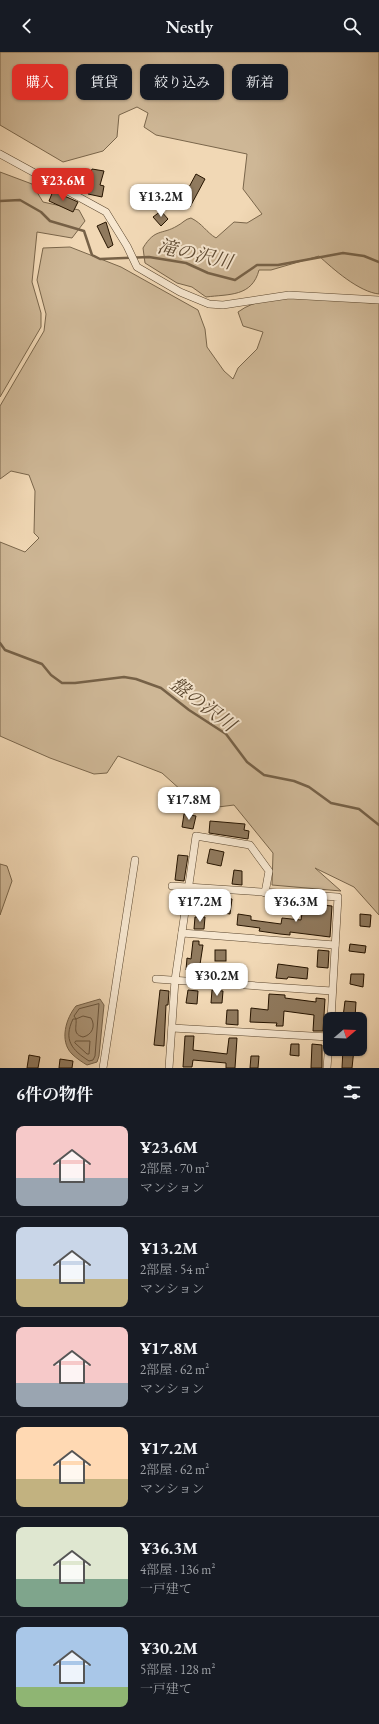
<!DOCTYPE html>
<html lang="ja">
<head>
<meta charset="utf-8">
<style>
  :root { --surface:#171b24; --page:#242831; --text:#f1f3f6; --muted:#9ea1a6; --line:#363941; --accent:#d93025 }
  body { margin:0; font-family:"EB Garamond","Noto Serif JP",serif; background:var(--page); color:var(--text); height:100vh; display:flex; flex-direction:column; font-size:15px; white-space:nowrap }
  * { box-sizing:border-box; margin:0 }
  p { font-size:13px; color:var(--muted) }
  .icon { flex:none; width:22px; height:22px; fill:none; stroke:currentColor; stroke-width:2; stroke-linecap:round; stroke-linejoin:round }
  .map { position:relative; height:1016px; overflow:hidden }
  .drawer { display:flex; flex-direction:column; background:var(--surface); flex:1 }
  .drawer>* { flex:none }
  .guide { position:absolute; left:12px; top:12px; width:355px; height:36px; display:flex; gap:8px }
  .needle { width:26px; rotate:71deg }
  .buttons { position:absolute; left:323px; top:960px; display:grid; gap:8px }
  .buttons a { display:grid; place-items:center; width:44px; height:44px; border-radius:8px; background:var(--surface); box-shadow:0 1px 3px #0004; font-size:20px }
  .price { position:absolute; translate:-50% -34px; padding:0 9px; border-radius:8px; background:#fff; color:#222; font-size:13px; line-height:26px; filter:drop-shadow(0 1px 2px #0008) }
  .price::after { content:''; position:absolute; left:50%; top:24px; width:12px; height:9px; margin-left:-6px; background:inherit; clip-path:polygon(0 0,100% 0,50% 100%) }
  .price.current { background:var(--accent); color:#fff }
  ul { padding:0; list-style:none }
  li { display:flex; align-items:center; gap:12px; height:100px; padding:0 16px }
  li+li { border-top:1px solid var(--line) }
  li span { display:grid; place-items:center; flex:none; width:112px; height:80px; border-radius:8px; color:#555 }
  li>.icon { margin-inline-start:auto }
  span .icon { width:48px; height:48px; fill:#fffc; stroke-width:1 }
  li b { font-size:17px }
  h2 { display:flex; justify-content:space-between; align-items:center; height:48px; padding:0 16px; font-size:17px }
  .pill { padding:0 14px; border-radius:8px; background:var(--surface); box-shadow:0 1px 3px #0004; font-size:14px; line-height:36px }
  .pill.current { background:var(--accent); color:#fff }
  header { display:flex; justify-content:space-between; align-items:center; height:52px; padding:0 16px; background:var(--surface); font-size:18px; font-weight:600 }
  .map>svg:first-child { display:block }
  .green { fill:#ceb796; stroke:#7a664b }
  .water { fill:#ac9577; stroke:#766147 }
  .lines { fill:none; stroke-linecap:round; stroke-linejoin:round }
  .shore { stroke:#69543c; stroke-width:1 }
  .stream { stroke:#766147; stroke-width:2.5 }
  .building { fill:#907a5e; stroke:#261400 }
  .minor-casing { stroke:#59452d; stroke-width:8 }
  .minor { stroke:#f6e6cf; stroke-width:7 }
  .labels { text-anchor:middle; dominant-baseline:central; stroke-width:4; stroke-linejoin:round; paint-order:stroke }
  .water-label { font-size:19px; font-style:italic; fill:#5c4830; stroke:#f6e6cf }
</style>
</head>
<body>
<header><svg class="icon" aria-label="back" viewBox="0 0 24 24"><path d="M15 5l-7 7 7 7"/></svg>Nestly<svg class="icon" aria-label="search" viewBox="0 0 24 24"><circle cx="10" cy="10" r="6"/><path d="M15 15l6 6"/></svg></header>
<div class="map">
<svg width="379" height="1016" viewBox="0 0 379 1016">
  <rect width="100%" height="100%" fill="#f1d8b5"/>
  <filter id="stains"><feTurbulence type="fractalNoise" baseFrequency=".005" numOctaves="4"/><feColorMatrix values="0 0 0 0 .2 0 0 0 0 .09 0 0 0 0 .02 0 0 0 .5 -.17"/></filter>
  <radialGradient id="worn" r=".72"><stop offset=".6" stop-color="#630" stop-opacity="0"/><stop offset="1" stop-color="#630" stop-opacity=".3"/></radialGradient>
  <g class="green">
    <path d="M0,0H379V242C359,240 333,217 319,204L271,218H259C252,245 229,242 206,245L192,235L177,231L145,211L143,196C155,176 162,183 177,174C183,171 185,167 191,166C203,172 206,180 216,186L234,170L247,171L262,162L243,137L247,102L156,83L144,75L148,61L137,55L119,63L117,85L103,99L63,110L0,73Z"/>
    <path d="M0,120L32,132L43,150L79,158L85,169L72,186L37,180L32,230L41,261V275L0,345Z"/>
    <path d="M70,195L121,215L198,258L205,277L207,295L224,319L233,327L238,316L257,297L263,280L243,274L238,260C273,234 338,251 379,251V863L354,835L315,816L341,839L272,833L273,801L234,753L202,757L162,721L118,704L107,721L94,722L50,706L0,684V490L25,500L39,486L34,481L35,439L29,423L11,419L0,427V354L44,279L46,262L37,228L43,196Z"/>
    <path d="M0,812L7,814L12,829L0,863Z"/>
  </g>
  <path class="water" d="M100,947L104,953L99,1004L97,1010L87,1013C82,1010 76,1006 72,1002C59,989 66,966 76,954Z"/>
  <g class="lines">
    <g class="shore">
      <path d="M99,952L95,1004L93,1008L89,1009C72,998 63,988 73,967H76C77,975 72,982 83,985C92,983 96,974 91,966L83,964L76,967L74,964L79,957Z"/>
      <path d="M76,989H90L89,1002H87L75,991Z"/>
    </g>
    <g class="stream">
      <path d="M0,149L20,148L41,160L50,169L84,179L92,203L100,207L149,205L186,211L208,221L235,228L257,213H278L343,201L364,204L379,210"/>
      <path d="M0,591L5,598L42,612L51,623L62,631H75L124,625L136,627L161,636L189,658L226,682L247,710L264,723L294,729L309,735L331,751L359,757L379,773"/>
    </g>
  </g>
  <g class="building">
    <path d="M92,117L104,119L100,133L104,134L102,145L88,142L91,129L80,127L82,118L91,120Z"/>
    <path d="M196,122L205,127L190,155L181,150Z"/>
    <path d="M160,138H168V143H171V153H160Z"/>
    <path d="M53,139L78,150L73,160L49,149Z"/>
    <path d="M161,159L168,167L161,174L153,165Z"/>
    <path d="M106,170L113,193L108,196L97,174Z"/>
    <path d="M184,762L196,764L193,777L182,775Z"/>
    <path d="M210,769L245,772L244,778L249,779L248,787L209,781Z"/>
    <path d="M210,797L224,800L221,814L207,811Z"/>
    <path d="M178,803L188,804L184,829L175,828Z"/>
    <path d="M234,818L242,819V833L232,832Z"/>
    <path d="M224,846L232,847L230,862L223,861Z"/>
    <path d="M322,853L332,854L330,885L290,880V883L280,882L259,879L260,876L237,873L238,862L251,864V868L281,872L282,866L301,868L303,855L321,856Z"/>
    <path d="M360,862L371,863L370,875L360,874Z"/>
    <path d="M195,865H205L204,877H194Z"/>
    <path d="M193,889H199V893H203L199,919L186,918L187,906L191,907Z"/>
    <path d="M350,892L366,894L365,901L349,899Z"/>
    <rect x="215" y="898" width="11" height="11"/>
    <path d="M318,898L329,899L328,916L317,915Z"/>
    <path d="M278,912L308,916L307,927L288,925L287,927L276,926Z"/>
    <path d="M351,922H364L363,935L350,932Z"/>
    <path d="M160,938L169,939L168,953H166L164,994L154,993Z"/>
    <path d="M188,938L198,939L197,952L186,951Z"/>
    <path d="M212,938L223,939L222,951H211Z"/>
    <path d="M269,942L285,943V946L316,950V946L325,947L323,979H313L314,963L284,959L283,974H276L277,971L250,970L251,956L268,958Z"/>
    <path d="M345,949L356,950L355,966L343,965Z"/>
    <path d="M227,958H238V973L226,972Z"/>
    <path d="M185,984H194L193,998L227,1002L229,986H237L235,1016H226V1011L193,1008L192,1015H183Z"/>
    <path d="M291,992H299V1004L290,1003Z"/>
    <path d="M312,992L322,993V1016H311Z"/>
    <path d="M343,997H354L352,1016H342Z"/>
    <path d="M29,1003L40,1005L38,1016H27Z"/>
    <path d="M251,1004H259L258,1016H250Z"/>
    <path d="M60,1007L73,1009L72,1016H59Z"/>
  </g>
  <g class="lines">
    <g class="minor-casing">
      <g id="minor">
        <path d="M0,102L106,160L127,194L137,215L180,240L209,252L223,253L289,243L379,248"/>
        <path d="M172,834L338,845L331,967"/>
        <path d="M182,881L335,893"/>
        <path d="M156,927L332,939"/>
        <path d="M172,976L329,985"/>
        <path d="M103,1016L135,808"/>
        <path d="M169,1016L175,928L196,784L250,793L269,819L265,841"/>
        <path d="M327,1016L330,976"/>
      </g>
    </g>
    <use href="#minor" class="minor"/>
  </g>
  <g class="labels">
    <g class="water-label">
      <text transform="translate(195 202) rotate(13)">滝の沢川</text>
      <text transform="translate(203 652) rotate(37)">盤の沢川</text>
    </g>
  </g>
  <rect width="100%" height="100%" filter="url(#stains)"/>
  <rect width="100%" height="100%" fill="url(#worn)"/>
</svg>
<div class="buttons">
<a><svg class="needle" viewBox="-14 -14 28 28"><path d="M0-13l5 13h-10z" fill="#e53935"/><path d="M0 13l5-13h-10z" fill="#9ea1a6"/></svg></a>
</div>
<b class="price current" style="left:63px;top:150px">¥23.6M</b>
<b class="price" style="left:161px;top:166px">¥13.2M</b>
<b class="price" style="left:189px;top:769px">¥17.8M</b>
<b class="price" style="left:200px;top:871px">¥17.2M</b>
<b class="price" style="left:296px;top:871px">¥36.3M</b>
<b class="price" style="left:217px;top:945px">¥30.2M</b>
<div class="guide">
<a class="pill current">購入</a>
<a class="pill">賃貸</a>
<a class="pill">絞り込み</a>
<a class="pill">新着</a>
</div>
</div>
<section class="drawer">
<h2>6件の物件<svg class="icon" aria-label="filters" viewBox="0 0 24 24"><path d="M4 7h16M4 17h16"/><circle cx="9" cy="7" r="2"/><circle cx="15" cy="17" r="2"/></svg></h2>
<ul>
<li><span style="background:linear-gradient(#f6c9c9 65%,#9aa5b1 0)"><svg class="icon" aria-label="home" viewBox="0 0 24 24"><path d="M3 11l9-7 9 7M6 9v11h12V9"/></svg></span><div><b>¥23.6M</b><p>2部屋 · 70 m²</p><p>マンション</p></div></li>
<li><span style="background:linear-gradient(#c9d6e8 65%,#c2b280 0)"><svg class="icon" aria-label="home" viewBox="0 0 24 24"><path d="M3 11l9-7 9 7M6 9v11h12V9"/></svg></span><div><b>¥13.2M</b><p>2部屋 · 54 m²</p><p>マンション</p></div></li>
<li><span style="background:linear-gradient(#f6c9c9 70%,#9aa5b1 0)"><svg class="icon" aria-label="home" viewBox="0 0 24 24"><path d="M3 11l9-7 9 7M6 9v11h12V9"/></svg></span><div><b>¥17.8M</b><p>2部屋 · 62 m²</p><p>マンション</p></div></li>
<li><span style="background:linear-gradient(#ffd9b3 65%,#c2b280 0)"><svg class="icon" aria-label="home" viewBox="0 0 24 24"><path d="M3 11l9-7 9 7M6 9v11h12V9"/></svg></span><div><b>¥17.2M</b><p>2部屋 · 62 m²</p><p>マンション</p></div></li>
<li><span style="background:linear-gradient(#dfe7d0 65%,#7fa58c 0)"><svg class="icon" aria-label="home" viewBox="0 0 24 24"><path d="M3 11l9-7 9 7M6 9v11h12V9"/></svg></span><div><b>¥36.3M</b><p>4部屋 · 136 m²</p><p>一戸建て</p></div></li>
<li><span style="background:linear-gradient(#a9c7e8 75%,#8fb573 0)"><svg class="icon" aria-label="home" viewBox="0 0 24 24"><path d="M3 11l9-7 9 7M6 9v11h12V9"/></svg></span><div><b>¥30.2M</b><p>5部屋 · 128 m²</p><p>一戸建て</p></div></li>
</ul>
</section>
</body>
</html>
